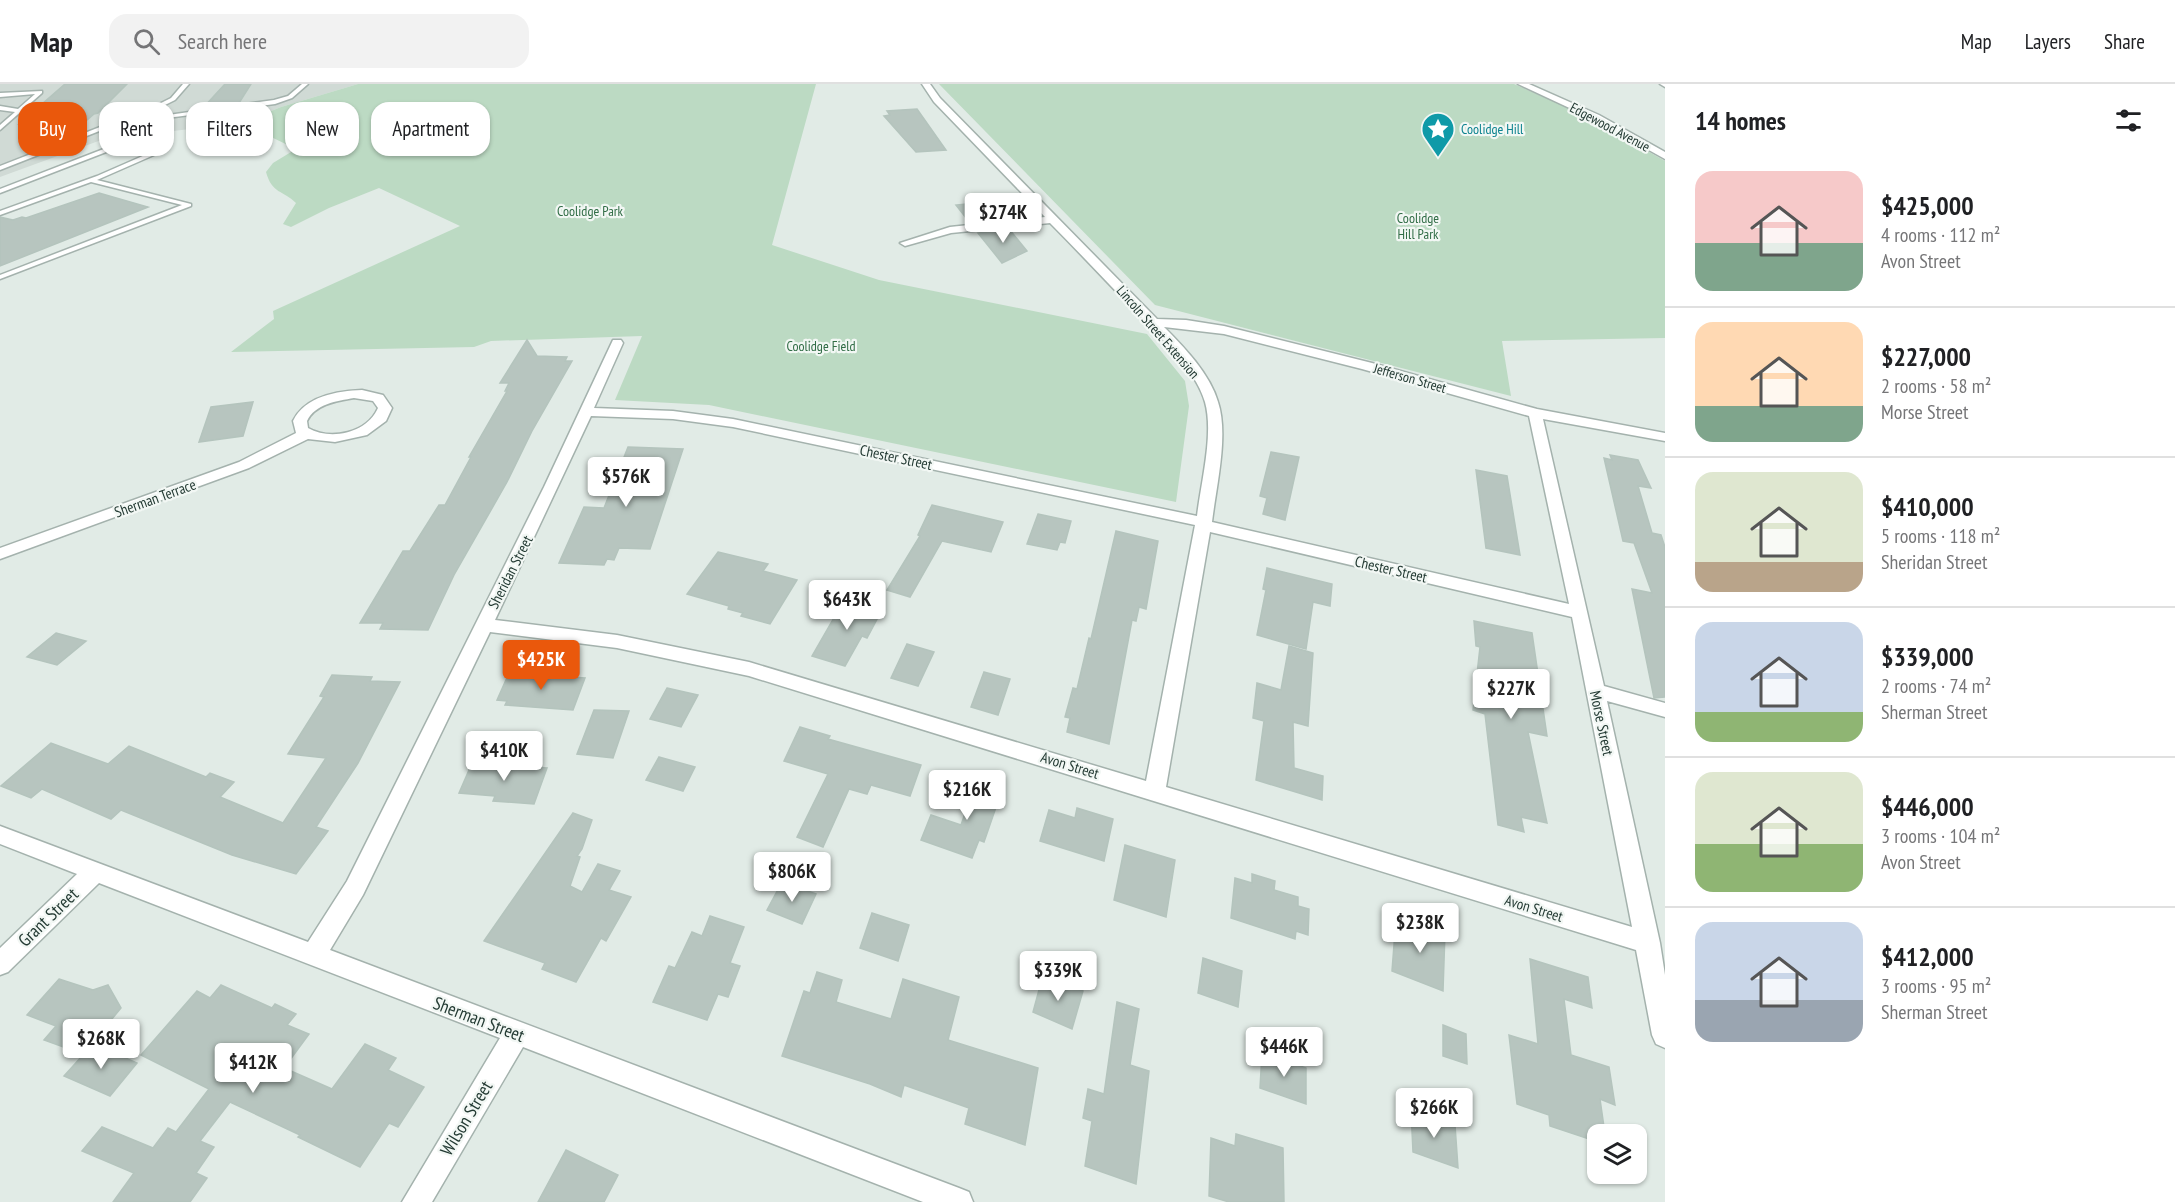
<!DOCTYPE html>
<html lang="en">
<head>
<meta charset="utf-8">
<style>
  :root { --surface:#fff; --page:#f2f2f2; --text:#202124; --muted:#757577; --line:#e0e0e0; --accent:#ea580c }
  body { margin:0; font-family:"PT Sans Narrow",sans-serif; background:var(--page); color:var(--text); height:100vh; display:flex; flex-direction:column; font-size:22px; white-space:nowrap }
  * { box-sizing:border-box; margin:0 }
  p { font-size:20px; color:var(--muted) }
  .icon { flex:none; width:33px; height:33px; fill:none; stroke:currentColor; stroke-width:2; stroke-linecap:round; stroke-linejoin:round }
  .map { position:relative; flex:1; overflow:hidden }
  .side { display:flex; flex-direction:column; background:var(--surface); width:510px }
  .side>* { flex:none }
  .banner { position:absolute; left:18px; top:18px; width:570px; height:54px; display:flex; gap:12px }
  .fabs { position:absolute; left:1587px; top:1040px; display:grid; gap:12px }
  .fabs a { display:grid; place-items:center; width:60px; height:60px; border-radius:12px; background:var(--surface); box-shadow:0 2px 4px #0004; font-size:30px }
  .price { position:absolute; translate:-50% -51px; padding:0 14px; border-radius:6px; background:#fff; color:#222; font-size:20px; line-height:39px; filter:drop-shadow(0 2px 3px #0008) }
  .price::after { content:''; position:absolute; left:50%; top:36px; width:18px; height:14px; margin-left:-9px; background:inherit; clip-path:polygon(0 0,100% 0,50% 100%) }
  .price.selected { background:var(--accent); color:#fff }
  ul { padding:0; list-style:none }
  li { display:flex; align-items:center; gap:18px; height:150px; padding:0 30px }
  li+li { border-top:2px solid var(--line) }
  li span { display:grid; place-items:center; flex:none; width:168px; height:120px; border-radius:18px; color:#555 }
  li>.icon { margin-inline-start:auto }
  span .icon { width:72px; height:72px; fill:#fffc; stroke-width:1 }
  li b { font-size:26px }
  h2 { display:flex; justify-content:space-between; align-items:center; height:72px; padding:0 30px; font-size:26px }
  .chip { padding:0 21px; border-radius:18px; background:var(--surface); box-shadow:0 2px 4px #0004; font-size:21px; line-height:54px }
  .chip.selected { background:var(--accent); color:#fff }
  header { display:flex; align-items:center; gap:36px; box-sizing:border-box; height:84px; padding:0 30px; background:var(--surface); border-bottom:2px solid var(--line) }
  header strong { font-size:28px }
  nav { display:flex; gap:33px; margin-inline-start:auto; font-size:21px }
  .search { width:420px; height:54px; background:var(--page); display:flex; align-items:center; gap:15px; box-sizing:border-box; padding:0 21px; border-radius:18px; color:var(--muted); font-size:22px }
  main { display:flex; flex:1; min-height:0 }
  .map>svg:first-child { display:block }
  .built { fill:#d0dad5 }
  .green { fill:#bcdac3 }
  .building { fill:#b7c5bf; stroke:#b4c4bd; stroke-width:1.5 }
  .lines { fill:none; stroke-linecap:round; stroke-linejoin:round }
  .lane-casing { stroke:#a4b2ad; stroke-width:3 }
  .street-casing { stroke:#a4b2ad; stroke-width:3 }
  .lane { fill:#fff; fill-rule:evenodd }
  .street { fill:#fff; fill-rule:evenodd }
  .labels { text-anchor:middle; dominant-baseline:central; stroke-width:4.5; stroke-linejoin:round; paint-order:stroke }
  .far-street-label { font-size:14px; fill:#233a33; stroke:#f2f7f4 }
  .far-culture-label { font-size:14px; fill:#0d838f; stroke:#f2f7f4; text-anchor:start }
  .far-park-label { font-size:14px; fill:#316d46; stroke:#f2f7f4 }
  .street-label { font-size:15px; fill:#233a33; stroke:#f2f7f4 }
  .near-street-label { font-size:18px; fill:#233a33; stroke:#f2f7f4 }
</style>
</head>
<body>
<header>
<strong>Map</strong>
<div class="search"><svg class="icon" aria-label="search" viewBox="0 0 24 24"><circle cx="10" cy="10" r="6"/><path d="M15 15l6 6"/></svg>Search here</div>
<nav><a>Map</a><a>Layers</a><a>Share</a></nav>
</header>
<main>
<div class="map">
<svg width="1665" height="1118" viewBox="0 0 1665 1118">
  <rect width="100%" height="100%" fill="#e1ebe6"/>
  <path class="built" d="M0,0H358L281,23L242,39L104,55L0,93Z"/>
  <g class="green">
    <path d="M358,0H816L772,161L879,196L1147,250L1185,297L1189,322L1176,418L709,321L615,316L642,252L491,257L474,263L231,268L274,235L273,227L460,142L379,104L329,124L291,143L283,140L296,119C283,106 272,110 266,88L273,79L296,65L242,39L281,23Z"/>
    <path d="M939,0H1514L1582,30L1665,77V254L1502,257L1511,312L1155,221Z"/>
  </g>
  <g class="building">
    <path d="M65,0H127L98,29L94,30L87,36L19,40Z"/>
    <path d="M225,0H251L239,19L203,24Z"/>
    <path d="M917,25L946,66L916,68L884,32L890,31L887,27Z"/>
    <path d="M99,109L148,123L0,182V133L13,136L22,133L26,134Z"/>
    <path d="M985,118L1000,135L970,139L956,121Z"/>
    <path d="M1009,145L1027,167L1002,179L978,149Z"/>
    <path d="M527,256L537,272L567,273L565,277H572L532,347L507,398L454,491L428,546L380,545L383,539H360L403,467H410L439,421H445L471,373H469L507,307H505L509,299H500Z"/>
    <path d="M253,318L243,352L199,358L211,323Z"/>
    <path d="M628,363L683,365L650,465L619,464L614,476L607,475L604,481L559,479L584,423L604,424Z"/>
    <path d="M1271,368L1299,373L1285,436L1263,430L1267,414L1260,412Z"/>
    <path d="M1610,371L1638,376L1651,404L1638,402L1652,449L1661,451L1665,463V613L1654,614L1632,505L1652,509L1634,459L1623,457L1604,374L1612,376Z"/>
    <path d="M1476,386L1507,392L1520,471L1486,464Z"/>
    <path d="M932,421L1003,438L991,468L942,457L910,513L887,506L920,452L918,451Z"/>
    <path d="M1038,430L1071,437L1065,459L1060,458L1057,466L1027,460Z"/>
    <path d="M1116,447L1158,457L1146,525L1139,523L1136,537L1132,536L1109,660L1067,648L1070,634L1065,633L1073,604L1077,605L1089,554L1091,555Z"/>
    <path d="M718,468L768,480L763,487L797,496L770,540L741,532L743,529L728,525L729,522L687,510Z"/>
    <path d="M1267,484L1332,500L1330,522L1313,518L1306,565L1257,551L1266,506L1263,505Z"/>
    <path d="M846,513L883,524L867,554L862,552L845,582L812,572Z"/>
    <path d="M1474,537L1532,549L1547,652L1528,648L1547,739L1521,733L1524,748L1498,741L1485,630L1473,626L1480,563L1476,562Z"/>
    <path d="M56,549L86,557L57,581L27,573Z"/>
    <path d="M907,560L934,568L918,602L891,594Z"/>
    <path d="M1289,562L1313,569L1308,642L1293,638L1294,684L1323,692L1322,716L1256,696L1264,637L1253,634L1257,599L1281,606Z"/>
    <path d="M984,588L1010,595L998,631L971,623Z"/>
    <path d="M509,589L585,594L573,626L505,621L507,617L497,616Z"/>
    <path d="M332,591L372,593L370,597L400,598L358,679L316,743L328,747L296,790L232,771L121,726L111,735L42,705L31,714L1,702L51,659L108,680L129,662L206,693L210,689L234,698L220,713L283,739L326,674L288,670L324,613L320,612Z"/>
    <path d="M667,604L698,611L681,643L650,635Z"/>
    <path d="M594,626L629,627L613,674L577,670Z"/>
    <path d="M800,643L830,652L828,655L921,681L910,712L871,701L867,710L849,705L823,763L797,753L828,690L784,677Z"/>
    <path d="M659,673L695,683L683,707L646,696Z"/>
    <path d="M472,679L547,684L534,720L493,717L495,712L459,709Z"/>
    <path d="M978,692L1004,700L984,758L979,756L972,774L921,756L931,731L961,741Z"/>
    <path d="M1077,724L1113,735L1104,777L1040,757L1049,726L1075,734Z"/>
    <path d="M573,729L592,736L582,765L577,772L580,773L570,802L582,808L598,780L620,787L609,806L631,813L606,857L601,854L576,898L542,885L545,879L484,857Z"/>
    <path d="M1125,761L1175,776L1166,833L1114,816Z"/>
    <path d="M1252,790L1275,797L1274,806L1298,813V822L1309,825L1308,851L1296,847L1295,855L1231,834L1235,794L1252,799Z"/>
    <path d="M782,798L816,810L802,840L767,826Z"/>
    <path d="M872,829L909,841L898,877L860,864Z"/>
    <path d="M710,832L744,843L730,879L740,882L728,913L718,910L707,936L653,918L669,882L675,884L692,848L702,852Z"/>
    <path d="M1402,833L1445,848L1443,907L1392,887L1395,848L1401,850Z"/>
    <path d="M1203,874L1242,887L1238,923L1198,909Z"/>
    <path d="M1530,875L1588,893L1592,924L1564,915L1571,971L1609,983L1615,1021L1600,1015L1605,1050H1598V1058L1550,1042L1549,1031L1517,1020L1509,951L1538,960Z"/>
    <path d="M817,888L842,896L836,918L891,935L903,895L959,913L948,956L1038,984L1025,1061L965,1040L969,1024L904,1001L901,1013L870,1000L782,972L804,907L810,909Z"/>
    <path d="M1043,891L1083,907L1072,945L1033,928Z"/>
    <path d="M59,895L93,906L108,901L121,924L83,970L44,956L56,942L27,931Z"/>
    <path d="M221,901L272,924L275,920L296,930L287,941L309,950L284,984L332,1005L365,960L396,974L388,986L424,1003L398,1043L389,1039L360,1083L298,1053L300,1051L230,1018L200,1057L214,1063L196,1089L207,1094L190,1118H113L134,1089L82,1067L102,1043L153,1064L168,1044L176,1048L209,1005L141,971L197,907L210,914Z"/>
    <path d="M1117,918L1139,925L1130,981L1149,987L1136,1100L1085,1082L1092,1037L1083,1034L1088,1005L1104,1010Z"/>
    <path d="M1443,941L1466,950L1467,980L1443,972Z"/>
    <path d="M93,960L137,979L110,1012L64,992Z"/>
    <path d="M1262,969L1306,984V1020L1260,1004Z"/>
    <path d="M1411,1026L1455,1041L1458,1084L1413,1068Z"/>
    <path d="M1236,1050L1283,1064L1284,1118H1229L1209,1112L1211,1054L1235,1062Z"/>
    <path d="M566,1066L618,1091L604,1118H538Z"/>
  </g>
  <g class="lines">
    <g class="lane-casing">
      <g id="lane">
        <path d="M183,0H189L175,16L163,22L0,86V82L159,20L171,14Z"/>
        <path d="M302,0H308L292,14L275,20L136,38L133,36L274,16L288,12Z"/>
        <path d="M42,7V9L0,46V41L15,28L0,26V22L18,25L35,10L0,13V9Z"/>
        <path d="M114,61L154,71L97,96L191,120V122L0,195V191L182,121L91,98L0,131V127L97,92L145,71L114,65L0,109V105Z"/>
      </g>
    </g>
    <g class="street-casing">
      <g id="street">
        <path d="M922,0H930L940,14L1157,235L1186,236L1224,242L1372,279L1537,325L1665,349V357L1543,335L1604,602L1665,619V633L1607,617L1660,859L1665,891V964L1656,960L1652,951L1636,866L749,592L617,564L490,548L363,811L330,866L959,1104L969,1108L973,1118H923L523,963L432,1118H402L500,954L99,799L8,888L0,891V864L77,790L0,760V742L308,858L347,797L544,403L613,256H621L623,259L594,324L673,327L733,335L1197,432C1201,398 1214,350 1205,318C1195,283 1154,247 1129,221C1103,194 1077,166 1050,139L951,149L905,162L900,159L950,143L1045,133L934,18ZM1164,243L1224,250L1362,285L1529,332L1569,520L1212,438C1216,403 1229,351 1218,318C1210,290 1184,263 1164,243ZM591,332L673,335L733,343L1195,441L1146,697L749,578L617,551L495,536ZM1210,448L1572,533L1632,843L1166,703Z"/>
        <path d="M1518,0H1529L1599,31L1665,68V75L1593,35Z"/>
        <path d="M1660,0H1665V3Z"/>
        <path d="M362,306L383,311L392,324L386,337L367,351L335,358L308,355L249,384L0,475V464L239,378L296,349L293,337C305,312 337,307 362,306ZM354,314L373,317L378,324C367,349 331,357 308,344L307,337C315,320 337,317 354,314Z"/>
      </g>
    </g>
    <use href="#lane" class="lane"/>
    <use href="#street" class="street"/>
  </g>
  <defs>
    <g id="sight-pin" transform="scale(1.725)"><path d="M0 17L-7.5 6A9.5 9.5 0 1 1 7.5 6Z" fill="#0f9aa8" stroke="#f2f7f4"/><path d="M0-6L1.8-2.2L6-1.7L2.9 1.2L3.7 5.4L0 3.3L-3.7 5.4L-2.9 1.2L-6-1.7L-1.8-2.2Z" fill="#fff"/></g>
  </defs>
  <g fill-rule="evenodd">
    <use href="#sight-pin" x="1438" y="45"/>
  </g>
  <g class="labels">
    <g class="far-street-label">
      <text transform="translate(1610 43) rotate(28)">Edgewood Avenue</text>
      <text transform="translate(1158 248) rotate(49)">Lincoln Street Extension</text>
      <text transform="translate(1410 294) rotate(16)">Jefferson Street</text>
    </g>
    <g class="far-culture-label">
      <text x="1461" y="45">Coolidge Hill</text>
    </g>
    <g class="far-park-label">
      <text x="590" y="127">Coolidge Park</text>
      <text x="1418" y="134">Coolidge<tspan x="1418" dy="16">Hill Park</tspan></text>
      <text x="821" y="262">Coolidge Field</text>
    </g>
    <g class="street-label">
      <text transform="translate(896 373) rotate(12)">Chester Street</text>
      <text transform="translate(155 414) rotate(-20)">Sherman Terrace</text>
      <text transform="translate(1391 485) rotate(13)">Chester Street</text>
      <text transform="translate(510 488) rotate(-63)">Sheridan Street</text>
      <text transform="translate(1602 639) rotate(78)">Morse Street</text>
      <text transform="translate(1070 681) rotate(17)">Avon Street</text>
      <text transform="translate(1534 824) rotate(17)">Avon Street</text>
    </g>
    <g class="near-street-label">
      <text transform="translate(48 833) rotate(-44)">Grant Street</text>
      <text transform="translate(479 935) rotate(21)">Sherman Street</text>
      <text transform="translate(466 1034) rotate(-59)">Wilson Street</text>
    </g>
  </g>
</svg>
<div class="fabs">
<a><svg class="icon" aria-label="layers" viewBox="0 0 24 24"><path d="M12 4l9 5-9 5-9-5zM3 14l9 5 9-5"/></svg></a>
</div>
<b class="price" style="left:1003px;top:160px">$274K</b>
<b class="price" style="left:626px;top:424px">$576K</b>
<b class="price" style="left:847px;top:547px">$643K</b>
<b class="price selected" style="left:541px;top:607px">$425K</b>
<b class="price" style="left:1511px;top:636px">$227K</b>
<b class="price" style="left:504px;top:698px">$410K</b>
<b class="price" style="left:967px;top:737px">$216K</b>
<b class="price" style="left:792px;top:819px">$806K</b>
<b class="price" style="left:1420px;top:870px">$238K</b>
<b class="price" style="left:1058px;top:918px">$339K</b>
<b class="price" style="left:101px;top:986px">$268K</b>
<b class="price" style="left:1284px;top:994px">$446K</b>
<b class="price" style="left:253px;top:1010px">$412K</b>
<b class="price" style="left:1434px;top:1055px">$266K</b>
<div class="banner">
<a class="chip selected">Buy</a>
<a class="chip">Rent</a>
<a class="chip">Filters</a>
<a class="chip">New</a>
<a class="chip">Apartment</a>
</div>
</div>
<section class="side">
<h2>14 homes<svg class="icon" aria-label="filters" viewBox="0 0 24 24"><path d="M4 7h16M4 17h16"/><circle cx="9" cy="7" r="2"/><circle cx="15" cy="17" r="2"/></svg></h2>
<ul>
<li><span style="background:linear-gradient(#f6c9c9 60%,#7fa58c 0)"><svg class="icon" aria-label="home" viewBox="0 0 24 24"><path d="M3 11l9-7 9 7M6 9v11h12V9"/></svg></span><div><b>$425,000</b><p>4 rooms · 112 m²</p><p>Avon Street</p></div></li>
<li><span style="background:linear-gradient(#ffd9b3 70%,#7fa58c 0)"><svg class="icon" aria-label="home" viewBox="0 0 24 24"><path d="M3 11l9-7 9 7M6 9v11h12V9"/></svg></span><div><b>$227,000</b><p>2 rooms · 58 m²</p><p>Morse Street</p></div></li>
<li><span style="background:linear-gradient(#dfe7d0 75%,#b9a48a 0)"><svg class="icon" aria-label="home" viewBox="0 0 24 24"><path d="M3 11l9-7 9 7M6 9v11h12V9"/></svg></span><div><b>$410,000</b><p>5 rooms · 118 m²</p><p>Sheridan Street</p></div></li>
<li><span style="background:linear-gradient(#c9d6e8 75%,#8fb573 0)"><svg class="icon" aria-label="home" viewBox="0 0 24 24"><path d="M3 11l9-7 9 7M6 9v11h12V9"/></svg></span><div><b>$339,000</b><p>2 rooms · 74 m²</p><p>Sherman Street</p></div></li>
<li><span style="background:linear-gradient(#dfe7d0 60%,#8fb573 0)"><svg class="icon" aria-label="home" viewBox="0 0 24 24"><path d="M3 11l9-7 9 7M6 9v11h12V9"/></svg></span><div><b>$446,000</b><p>3 rooms · 104 m²</p><p>Avon Street</p></div></li>
<li><span style="background:linear-gradient(#c9d6e8 65%,#9aa5b1 0)"><svg class="icon" aria-label="home" viewBox="0 0 24 24"><path d="M3 11l9-7 9 7M6 9v11h12V9"/></svg></span><div><b>$412,000</b><p>3 rooms · 95 m²</p><p>Sherman Street</p></div></li>
</ul>
</section>
</main>
</body>
</html>
